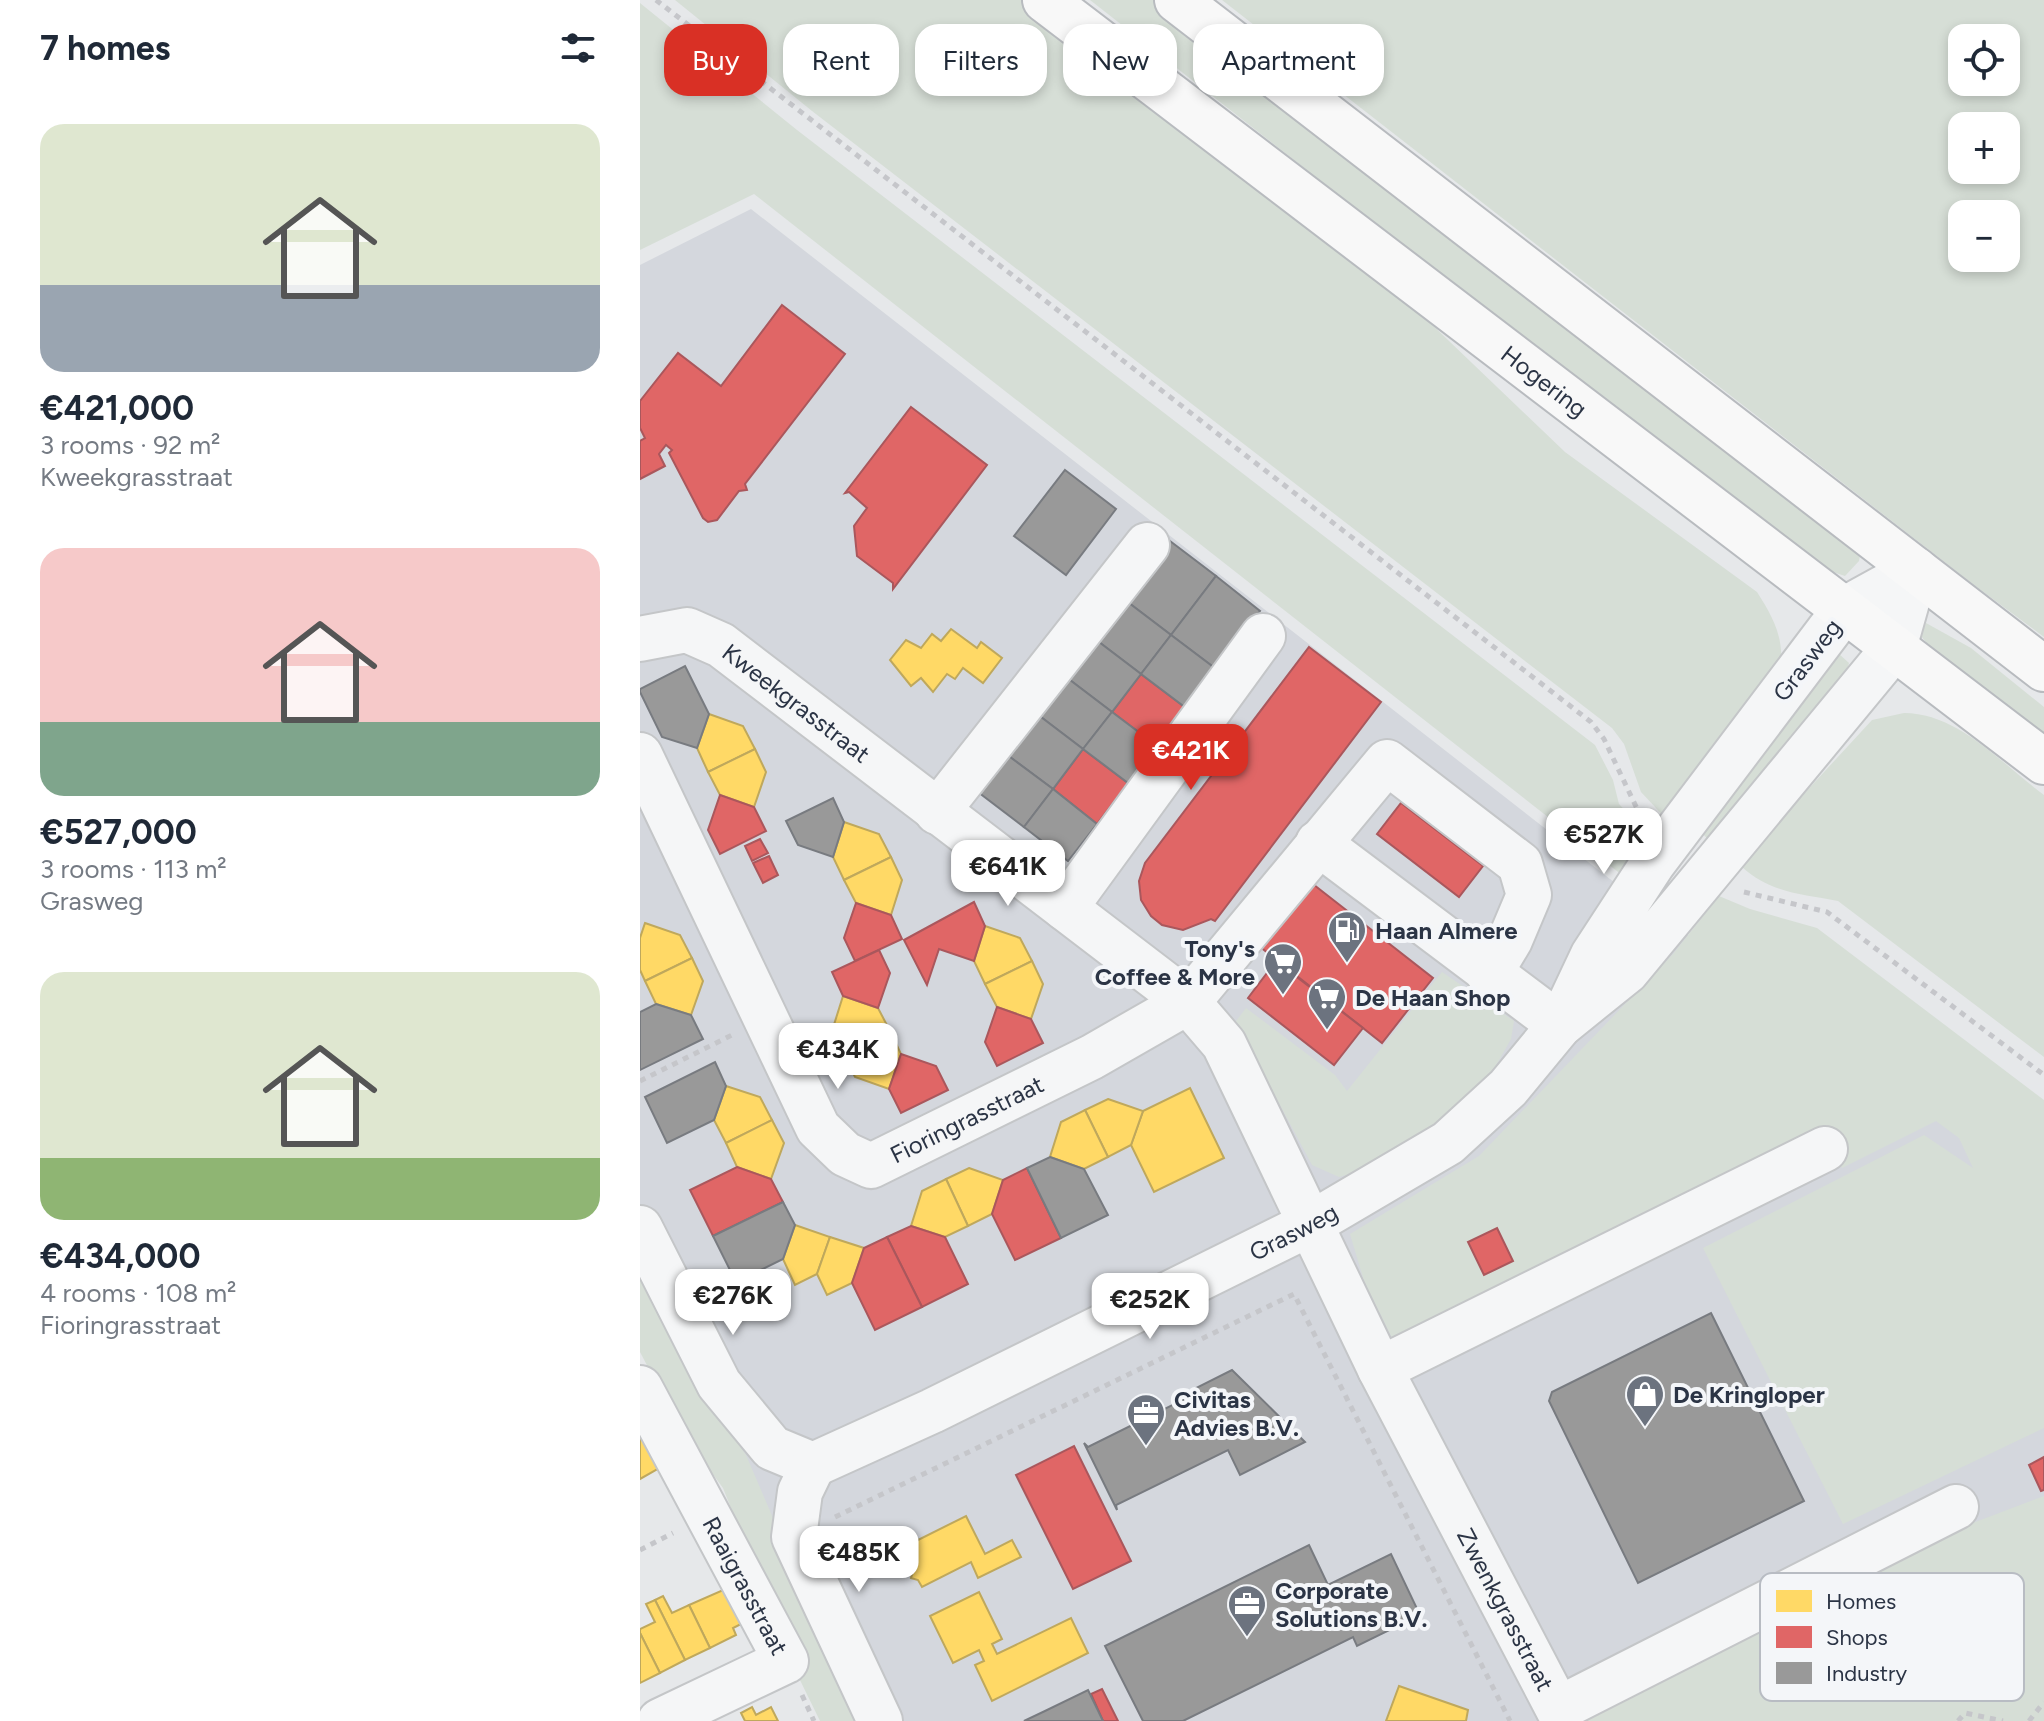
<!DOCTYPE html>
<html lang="en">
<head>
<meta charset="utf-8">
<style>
  :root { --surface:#fff; --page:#f2f2f3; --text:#1f2937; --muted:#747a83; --accent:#d93025 }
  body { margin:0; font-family:Figtree,sans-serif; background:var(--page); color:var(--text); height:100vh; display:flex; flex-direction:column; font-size:30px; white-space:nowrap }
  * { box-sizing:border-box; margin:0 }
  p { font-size:26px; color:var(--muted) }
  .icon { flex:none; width:44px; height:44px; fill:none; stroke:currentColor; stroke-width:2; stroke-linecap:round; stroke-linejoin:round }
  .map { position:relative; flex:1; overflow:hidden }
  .details { display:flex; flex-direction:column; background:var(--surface); width:640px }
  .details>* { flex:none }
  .hud { position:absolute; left:24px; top:24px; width:760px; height:72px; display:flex; gap:16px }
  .tools { position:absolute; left:1308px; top:24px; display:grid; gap:16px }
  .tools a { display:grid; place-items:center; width:72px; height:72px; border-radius:16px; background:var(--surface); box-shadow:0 4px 12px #0003; font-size:40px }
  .price { position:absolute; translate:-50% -68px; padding:0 18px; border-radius:16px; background:#fff; color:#222; font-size:26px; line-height:52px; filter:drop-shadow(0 2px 4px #0008) }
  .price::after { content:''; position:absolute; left:50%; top:48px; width:24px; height:18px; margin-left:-12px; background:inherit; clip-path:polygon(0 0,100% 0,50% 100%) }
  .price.active { background:var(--accent); color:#fff }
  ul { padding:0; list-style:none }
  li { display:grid; align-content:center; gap:16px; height:424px; padding:0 40px }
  li span { display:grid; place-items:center; height:248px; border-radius:24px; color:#555 }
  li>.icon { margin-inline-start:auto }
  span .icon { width:144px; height:144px; fill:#fffc; stroke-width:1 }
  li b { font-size:34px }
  h2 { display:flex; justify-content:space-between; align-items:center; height:96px; padding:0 40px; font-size:34px }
  .tag { padding:0 28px; border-radius:24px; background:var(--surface); box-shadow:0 4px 12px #0003; font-size:28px; line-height:72px }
  .tag.active { background:var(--accent); color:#fff }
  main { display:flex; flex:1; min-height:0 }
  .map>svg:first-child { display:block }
  .built { fill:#d4d7dd }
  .green { fill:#d6ded6; fill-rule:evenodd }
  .homes { fill:#ffd966; stroke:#bfa85c; stroke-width:2 }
  .shops { fill:#e06666; stroke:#aa575c; stroke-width:2 }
  .industry { fill:#999; stroke:#787b80; stroke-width:2 }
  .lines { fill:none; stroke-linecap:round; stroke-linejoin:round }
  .minor-casing { stroke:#c4c6c8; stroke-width:48 }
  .highway-casing { stroke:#b8bbbf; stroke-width:48 }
  .path { stroke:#c5c6ca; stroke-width:5; stroke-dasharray:6 6; stroke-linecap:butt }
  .minor { stroke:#f5f6f7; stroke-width:44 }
  .highway { stroke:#f8f8f8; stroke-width:44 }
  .labels { text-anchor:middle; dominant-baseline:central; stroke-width:8; stroke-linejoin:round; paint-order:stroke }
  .street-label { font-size:24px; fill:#2b3445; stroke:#f4f6f9 }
  .poi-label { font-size:24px; font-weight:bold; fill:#2b3445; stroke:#f4f6f9; text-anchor:start }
  .key { fill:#f4f6f9; stroke:#b8bcc3; stroke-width:2 }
  .key-label { font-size:22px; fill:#2b3445 }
</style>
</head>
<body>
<main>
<section class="details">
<h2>7 homes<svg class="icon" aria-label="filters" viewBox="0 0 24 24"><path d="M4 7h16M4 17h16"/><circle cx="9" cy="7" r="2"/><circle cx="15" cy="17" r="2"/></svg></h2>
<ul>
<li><span style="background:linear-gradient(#dfe7d0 65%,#9aa5b1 0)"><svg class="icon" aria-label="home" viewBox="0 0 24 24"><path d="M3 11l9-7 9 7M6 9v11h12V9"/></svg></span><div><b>€421,000</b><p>3 rooms · 92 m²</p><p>Kweekgrasstraat</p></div></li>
<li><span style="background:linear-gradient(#f6c9c9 70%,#7fa58c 0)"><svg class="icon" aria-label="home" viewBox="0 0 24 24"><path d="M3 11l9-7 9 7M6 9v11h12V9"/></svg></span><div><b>€527,000</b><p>3 rooms · 113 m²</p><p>Grasweg</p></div></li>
<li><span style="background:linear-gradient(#dfe7d0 75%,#8fb573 0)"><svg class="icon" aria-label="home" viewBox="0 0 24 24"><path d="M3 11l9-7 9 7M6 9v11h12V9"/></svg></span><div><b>€434,000</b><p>4 rooms · 108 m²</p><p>Fioringrasstraat</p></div></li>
</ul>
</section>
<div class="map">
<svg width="1404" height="1721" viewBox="0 0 1404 1721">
  <rect width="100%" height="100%" fill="#e6e8ea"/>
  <path class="built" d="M111,209L970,879L1375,1169L1404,1220V1533L1041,1721H205L0,1296V265Z"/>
  <g class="green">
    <path d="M35,0H381L785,318L925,452L1117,592C1135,620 1145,640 1140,673L1029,822L1001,792L984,744L972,728L172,111Z"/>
    <path d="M450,0H515L1221,549L1219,561L1205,576L1190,571L853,316Z"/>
    <path d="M582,0H1404V637L1334,585ZM1322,38H1366V82H1322ZM1322,126H1366V170H1322ZM1322,214H1366V258H1322Z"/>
    <path d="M0,3L157,130L955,745L973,780L979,804L1015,842L987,879L114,194L0,250Z"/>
    <path d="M1286,623L1331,648L1404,707V734L1290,647L1281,636Z"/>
    <path d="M1198,653L1209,663L1206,676L1071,843L1063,834L1100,778Z"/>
    <path d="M1264,713C1318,713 1362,764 1404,795V1057L1198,901C1161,894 1131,893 1102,867L1138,822L1232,720Z"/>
    <path d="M1079,896L1110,909L1177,928L1404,1100V1428L1203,1524L1063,1248L1284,1135L1333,1168L1319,1138L1296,1121L1202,1168L1184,1130L755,1344L724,1281L710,1234L839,1156L1033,954Z"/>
    <path d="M802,972L874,1021L871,1039L854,1069L809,1113L741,1165L699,1177L672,1165L615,1058L593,1025L606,1008L695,1075L707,1091Z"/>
    <path d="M0,1279L53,1379L106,1455L220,1721H180L159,1678L83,1488L42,1432L0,1352Z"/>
    <path d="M1404,1496V1721H938L1288,1540Z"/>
  </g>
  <g class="homes">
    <path d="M311,629L337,648L341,642L362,658L343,683L323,668L315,679L307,674L293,692L281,678L271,686L250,660L266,640L281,648L292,634L301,641Z"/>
    <path d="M69,714L103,726L115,749L68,772L57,748Z"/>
    <path d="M115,749L126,772L114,807L80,795L68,772Z"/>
    <path d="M204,822L239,834L251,857L204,880L193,857Z"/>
    <path d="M251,857L262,880L251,915L216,903L204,880Z"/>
    <path d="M5,923L40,935L52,958L5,981L0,970V938Z"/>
    <path d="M345,926L380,938L392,961L345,984L334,961Z"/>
    <path d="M52,958L63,981L51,1015L16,1004L5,981Z"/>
    <path d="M392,961L403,984L391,1019L357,1007L345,984Z"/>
    <path d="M203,996L238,1008L250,1031L203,1054L192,1031Z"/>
    <path d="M250,1031L261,1054L249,1089L215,1077L203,1054Z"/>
    <path d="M86,1086L120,1097L132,1120L86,1143L74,1120Z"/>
    <path d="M550,1088L584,1158L514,1192L491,1145L503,1111Z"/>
    <path d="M468,1099L503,1111L491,1145L468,1157L445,1110Z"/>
    <path d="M445,1110L468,1157L444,1169L410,1157L421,1122Z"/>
    <path d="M132,1120L144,1143L131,1179L97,1167L86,1143Z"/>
    <path d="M329,1168L363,1180L352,1214L328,1226L306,1179Z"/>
    <path d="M306,1179L328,1226L305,1237L271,1226L282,1191Z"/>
    <path d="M155,1225L190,1237L177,1274L155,1285L143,1259Z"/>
    <path d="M190,1237L224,1248L212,1283L187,1295L177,1274Z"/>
    <path d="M0,1434L28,1463L0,1479Z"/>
    <path d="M326,1516L345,1554L372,1540L381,1557L338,1578L331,1562L282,1587L278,1580L271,1578L273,1571L262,1548Z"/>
    <path d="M90,1587L107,1621L93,1628L96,1635L70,1648L49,1605Z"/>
    <path d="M339,1592L362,1639L352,1644L357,1654L431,1618L448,1653L352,1701L335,1665L344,1661L339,1650L313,1663L290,1616Z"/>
    <path d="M23,1596L32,1613L49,1605L70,1648L45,1660L15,1600Z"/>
    <path d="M15,1600L45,1660L20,1673L0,1633V1629L15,1622L6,1604Z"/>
    <path d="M0,1633L20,1673L0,1683Z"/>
    <path d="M759,1686L828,1710L826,1721H746Z"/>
    <path d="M112,1707L116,1715L131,1707L138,1721H105L101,1713Z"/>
  </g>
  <g class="shops">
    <path d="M142,305L205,354L105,484L107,490L99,491L77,520L68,522L63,518L29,453L32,450L26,445L19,454L25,466L0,479V441L5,438L0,428V401L38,353L81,386Z"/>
    <path d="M271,407L347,465L253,589V583L217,556L214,526L227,508L209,492L205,493Z"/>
    <path d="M669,647L741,702L575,921L571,919L543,930L522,925L511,916L501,900L499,881L505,863Z"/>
    <path d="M501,674L546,708L517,746L472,712Z"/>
    <path d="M443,749L488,783L457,824L413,789Z"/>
    <path d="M80,795L114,807L126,831L80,854L68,830Z"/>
    <path d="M761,803L843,866L819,897L737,834Z"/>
    <path d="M120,839L128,853L112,861L105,846Z"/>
    <path d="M129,856L138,875L123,883L113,863Z"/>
    <path d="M669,881L793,978L742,1043L619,946Z"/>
    <path d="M334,902L345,926L334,961L299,949L287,985L264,940Z"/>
    <path d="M216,903L251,915L262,939L215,961L204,938Z"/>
    <path d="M239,950L250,973L238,1008L203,996L192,972Z"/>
    <path d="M636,961L723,1028L694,1065L608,998Z"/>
    <path d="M357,1007L391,1019L403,1043L357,1066L345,1042Z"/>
    <path d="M261,1054L296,1066L308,1090L261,1113L249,1089Z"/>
    <path d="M97,1167L131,1179L143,1202L73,1236L50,1190Z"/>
    <path d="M387,1168L421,1238L375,1260L352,1214L363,1180Z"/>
    <path d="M271,1226L305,1237L328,1284L282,1307L247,1237Z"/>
    <path d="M857,1228L873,1261L844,1275L828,1242Z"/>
    <path d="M247,1237L282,1307L235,1330L212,1283L224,1248Z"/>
    <path d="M434,1446L491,1561L433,1589L376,1475Z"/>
    <path d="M1404,1457V1490L1401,1491L1389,1465Z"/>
    <path d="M462,1689L478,1721H463L451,1694Z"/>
  </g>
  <g class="industry">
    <path d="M425,470L476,509L426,575L374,536Z"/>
    <path d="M530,541L576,576L531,635L485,600Z"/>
    <path d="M576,576L620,611L576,669L531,635Z"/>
    <path d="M485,600L531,635L501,674L455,639Z"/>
    <path d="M531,635L576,669L546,708L501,674Z"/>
    <path d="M455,639L501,674L472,712L426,677Z"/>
    <path d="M45,666L69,714L57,748L22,737L0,692V689Z"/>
    <path d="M426,677L472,712L443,749L397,714Z"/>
    <path d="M472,712L517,746L488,783L443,749Z"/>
    <path d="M397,714L443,749L413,789L366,754Z"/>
    <path d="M366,754L413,789L384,827L338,792Z"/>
    <path d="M413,789L457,824L428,861L384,827Z"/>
    <path d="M193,798L204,822L193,857L158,845L146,821Z"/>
    <path d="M16,1004L51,1015L63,1039L0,1070V1012Z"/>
    <path d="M75,1062L86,1086L74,1120L27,1143L5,1097Z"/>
    <path d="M410,1157L444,1169L468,1215L421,1238L387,1168Z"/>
    <path d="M143,1202L155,1225L143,1259L96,1282L73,1236Z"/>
    <path d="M1071,1313L1164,1501L998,1583L909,1401L912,1392Z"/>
    <path d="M592,1370L665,1442L600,1475L588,1450L476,1505L477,1510L444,1443L448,1447L559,1392L556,1388Z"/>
    <path d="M669,1545L688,1585L751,1554L780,1615L717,1646L713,1637L543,1721H503L465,1646Z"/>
    <path d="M448,1690L463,1721H384L405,1711Z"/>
  </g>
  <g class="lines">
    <g class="minor-casing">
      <g id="minor">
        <path id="s1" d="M0,639L47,630L81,645L548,1002L584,1044L740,1369L918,1709L1316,1507"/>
        <path id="s2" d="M0,755L178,1128L205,1154L231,1166L452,1057L548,1002L747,762L880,864L889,895L870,940L849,975"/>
        <path d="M297,812L507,545"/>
        <path d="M678,843L920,1025"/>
        <path d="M425,908L623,636"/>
        <path d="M0,1228L79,1384L132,1448L173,1465"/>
        <path d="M740,1369L1185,1149"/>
        <path id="s3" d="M0,1388L146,1661L20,1721"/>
        <path id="s4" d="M173,1465L292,1411L672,1223L808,1143L868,1088L920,1025L987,971L1254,648L1276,570L1205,609L1013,863L953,955L920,1025"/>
        <path d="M173,1465L160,1492L154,1537L240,1721"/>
      </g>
    </g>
    <g class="highway-casing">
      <g id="highway">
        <path id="s5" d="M405,0L1404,762"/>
        <path d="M537,0L1404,669"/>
      </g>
    </g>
    <g class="path">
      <path d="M16,0L951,722L964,739L1000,815"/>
      <path d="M1104,892L1187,912L1404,1075"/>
      <path d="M0,1081L92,1035"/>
      <path d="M195,1517L654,1294L870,1721"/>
      <path d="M0,1550L33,1533"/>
      <path d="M162,1695L174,1721"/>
      <path d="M1318,1721L1325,1713L1363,1721"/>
      <path d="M1389,1721L1404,1702"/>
    </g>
    <use href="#minor" class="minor"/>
    <use href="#highway" class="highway"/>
  </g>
  <defs>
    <g id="fuel-pin" transform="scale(2)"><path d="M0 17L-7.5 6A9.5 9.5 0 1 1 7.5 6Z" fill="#6c737f" stroke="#f4f6f9"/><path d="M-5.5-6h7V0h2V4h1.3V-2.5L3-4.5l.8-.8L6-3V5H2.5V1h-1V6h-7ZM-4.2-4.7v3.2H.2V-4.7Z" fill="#fff"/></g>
    <g id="supermarket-pin" transform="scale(2)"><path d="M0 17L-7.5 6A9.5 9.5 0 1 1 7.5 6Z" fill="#6c737f" stroke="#f4f6f9"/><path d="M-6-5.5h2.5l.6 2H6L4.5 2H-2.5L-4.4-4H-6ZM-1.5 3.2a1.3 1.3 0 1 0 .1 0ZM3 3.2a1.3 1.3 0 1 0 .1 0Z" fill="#fff"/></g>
    <g id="shop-pin" transform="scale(2)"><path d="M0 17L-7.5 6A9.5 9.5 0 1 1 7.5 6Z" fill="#6c737f" stroke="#f4f6f9"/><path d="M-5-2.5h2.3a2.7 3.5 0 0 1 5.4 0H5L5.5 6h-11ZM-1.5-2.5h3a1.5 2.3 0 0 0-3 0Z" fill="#fff"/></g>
    <g id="office-pin" transform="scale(2)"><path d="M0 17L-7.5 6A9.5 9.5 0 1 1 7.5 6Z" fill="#6c737f" stroke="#f4f6f9"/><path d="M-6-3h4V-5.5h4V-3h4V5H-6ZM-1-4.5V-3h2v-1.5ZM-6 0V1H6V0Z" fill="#fff"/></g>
  </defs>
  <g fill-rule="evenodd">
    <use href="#fuel-pin" x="707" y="930"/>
    <use href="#supermarket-pin" x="643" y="962"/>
    <use href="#supermarket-pin" x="687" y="997"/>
    <use href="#shop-pin" x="1005" y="1394"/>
    <use href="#office-pin" x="506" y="1413"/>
    <use href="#office-pin" x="607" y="1604"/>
  </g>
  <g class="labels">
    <g class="street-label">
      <text stroke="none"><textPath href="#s5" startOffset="628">Hogering</textPath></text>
      <text transform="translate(1167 660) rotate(-53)">Grasweg</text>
      <text stroke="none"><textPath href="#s1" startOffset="180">Kweekgrasstraat</textPath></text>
      <text stroke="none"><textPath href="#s2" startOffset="586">Fioringrasstraat</textPath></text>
      <text stroke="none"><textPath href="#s4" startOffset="534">Grasweg</textPath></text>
      <text stroke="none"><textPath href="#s3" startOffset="224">Raaigrasstraat</textPath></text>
      <text stroke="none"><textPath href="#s1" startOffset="1360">Zwenkgrasstraat</textPath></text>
    </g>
    <g class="poi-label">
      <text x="735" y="930">Haan Almere</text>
      <text x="615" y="948" text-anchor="end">Tony's<tspan x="615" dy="28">Coffee &amp; More</tspan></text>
      <text x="715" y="997">De Haan Shop</text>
      <text x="1033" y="1394">De Kringloper</text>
      <text x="534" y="1399">Civitas<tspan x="534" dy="28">Advies B.V.</tspan></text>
      <text x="635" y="1590">Corporate<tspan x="635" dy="28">Solutions B.V.</tspan></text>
    </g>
  </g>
  <rect x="1120" y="1573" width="264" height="128" rx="12" class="key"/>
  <rect x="1136" y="1590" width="36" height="22" fill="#ffd966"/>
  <rect x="1136" y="1626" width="36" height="22" fill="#e06666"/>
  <rect x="1136" y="1662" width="36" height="22" fill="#999"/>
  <g class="key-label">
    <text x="1186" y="1609">Homes</text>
    <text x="1186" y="1645">Shops</text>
    <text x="1186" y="1681">Industry</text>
  </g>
</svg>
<div class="tools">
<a><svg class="icon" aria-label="locate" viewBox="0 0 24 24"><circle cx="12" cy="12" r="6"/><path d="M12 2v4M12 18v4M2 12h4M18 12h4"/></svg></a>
<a>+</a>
<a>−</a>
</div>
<b class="price active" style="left:551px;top:792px">€421K</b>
<b class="price" style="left:964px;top:876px">€527K</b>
<b class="price" style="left:368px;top:908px">€641K</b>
<b class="price" style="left:198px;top:1091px">€434K</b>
<b class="price" style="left:93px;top:1337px">€276K</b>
<b class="price" style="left:510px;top:1341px">€252K</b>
<b class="price" style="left:219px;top:1594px">€485K</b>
<div class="hud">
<a class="tag active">Buy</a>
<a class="tag">Rent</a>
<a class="tag">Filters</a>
<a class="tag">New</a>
<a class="tag">Apartment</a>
</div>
</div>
</main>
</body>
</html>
